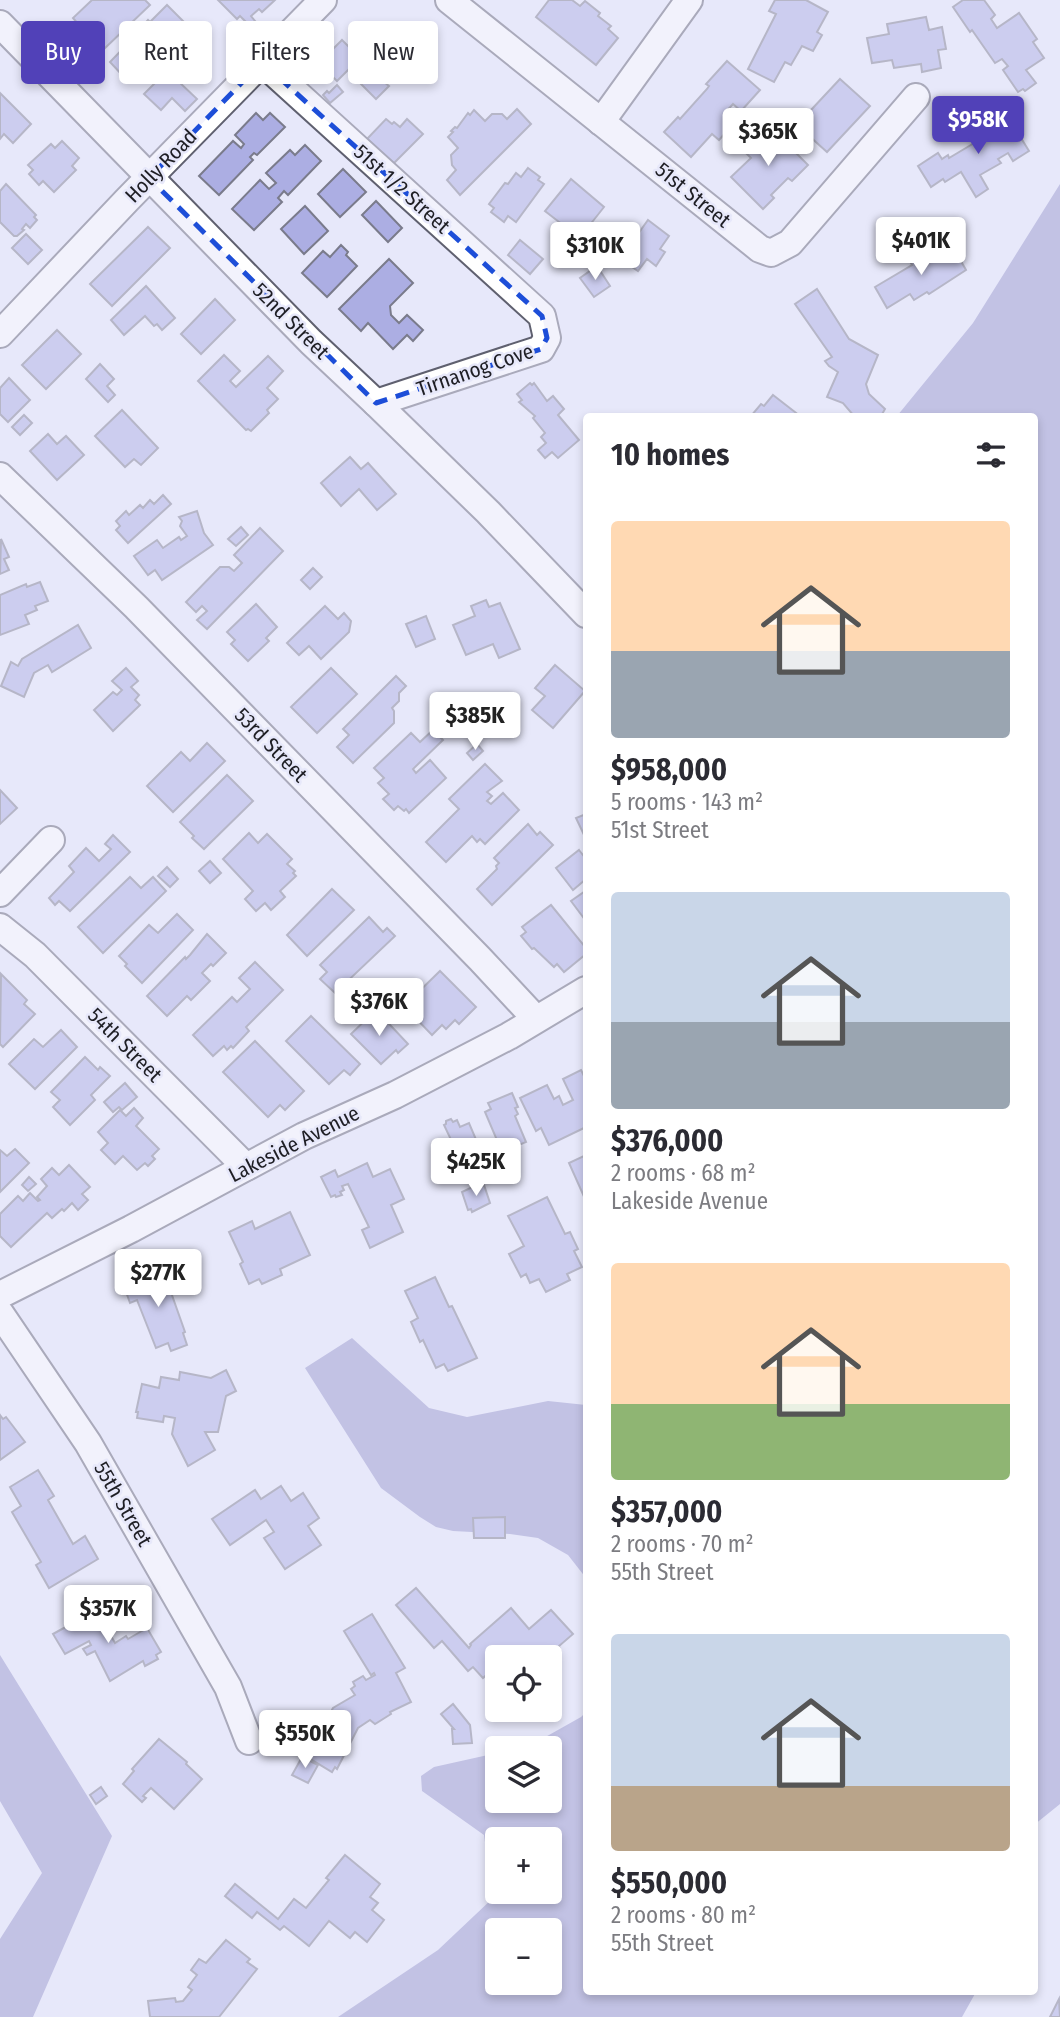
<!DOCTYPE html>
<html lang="en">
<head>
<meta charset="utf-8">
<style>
  :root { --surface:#fff; --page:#f2f2f3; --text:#2b2b33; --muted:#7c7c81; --accent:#5141b8 }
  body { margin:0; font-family:"Fira Sans Condensed",sans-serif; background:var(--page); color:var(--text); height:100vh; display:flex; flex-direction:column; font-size:26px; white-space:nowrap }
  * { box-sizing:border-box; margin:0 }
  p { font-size:23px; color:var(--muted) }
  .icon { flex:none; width:38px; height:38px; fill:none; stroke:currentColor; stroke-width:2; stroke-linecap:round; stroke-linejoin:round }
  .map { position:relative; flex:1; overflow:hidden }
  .details { position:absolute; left:583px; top:413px; width:455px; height:1582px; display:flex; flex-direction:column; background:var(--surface); border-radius:7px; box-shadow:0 4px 10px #0003 }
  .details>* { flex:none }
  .guide { position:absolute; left:21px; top:21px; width:457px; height:63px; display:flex; gap:14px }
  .fabs { position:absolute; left:485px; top:1645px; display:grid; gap:14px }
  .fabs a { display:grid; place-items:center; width:77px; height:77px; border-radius:7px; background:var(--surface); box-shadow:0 4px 10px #0003; font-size:35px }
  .price { position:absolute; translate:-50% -60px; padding:0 16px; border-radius:7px; background:#fff; color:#222; font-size:23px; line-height:46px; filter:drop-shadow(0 2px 4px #0008) }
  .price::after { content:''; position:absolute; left:50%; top:42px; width:21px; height:16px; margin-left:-10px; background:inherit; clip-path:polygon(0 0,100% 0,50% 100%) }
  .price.selected { background:var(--accent); color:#fff }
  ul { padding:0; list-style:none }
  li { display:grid; align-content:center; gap:14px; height:371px; padding:0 28px }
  li span { display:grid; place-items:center; height:217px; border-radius:7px; color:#555 }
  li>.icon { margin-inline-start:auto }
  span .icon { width:126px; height:126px; fill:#fffc; stroke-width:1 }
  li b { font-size:30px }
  h2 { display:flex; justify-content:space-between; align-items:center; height:84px; padding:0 28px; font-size:30px }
  .pill { padding:0 24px; border-radius:7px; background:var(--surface); box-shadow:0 4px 10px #0003; font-size:24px; line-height:63px }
  .pill.selected { background:var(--accent); color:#fff }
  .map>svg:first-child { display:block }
  .water { fill:#9495ca; fill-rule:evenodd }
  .building { fill:#acaee3; stroke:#7a7b8b; stroke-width:2 }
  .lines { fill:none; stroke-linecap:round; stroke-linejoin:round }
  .minor-casing { stroke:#5f606f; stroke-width:30 }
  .minor { stroke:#fff; stroke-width:26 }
  .marked { fill:none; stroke:#1d4ed8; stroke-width:5; stroke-dasharray:14 9; stroke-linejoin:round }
  .labels { text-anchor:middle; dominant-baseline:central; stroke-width:5; stroke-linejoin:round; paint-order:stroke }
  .street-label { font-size:21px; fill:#1e1e24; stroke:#e7e8fa }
</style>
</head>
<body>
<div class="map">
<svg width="1060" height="2017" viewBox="0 0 1060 2017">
  <rect width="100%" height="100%" fill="#e7e8fa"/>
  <g class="water">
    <path d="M1060,184V1804L1034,1825V416H897L973,323Z"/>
    <path d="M352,1338L429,1408L467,1417L548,1401L586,1405V1578L568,1555L538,1538L510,1534L453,1531L436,1527L420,1517L381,1488L305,1368Z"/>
    <path d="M0,1655L112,1836L33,2017H0V1939L42,1873L0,1801Z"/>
    <path d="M586,1712V1992H976L962,2017H338L438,1950L493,1898L484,1835L422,1791L421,1776L434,1767L497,1753V1801H550V1748H516L533,1744L581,1717ZM497,1839H550V1892H497ZM497,1930H550V1983H497Z"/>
  </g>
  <g class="building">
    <path d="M92,0H145L150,5L104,49L99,43L93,54L85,55L81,59L63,40L79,25L73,18Z"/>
    <path d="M218,0H275L262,12L259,9L251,16L255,21L250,26L240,16L237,19Z"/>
    <path d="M549,0H572L580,6L585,1L600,13L598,16L611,26L608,29L618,38L596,65L536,17Z"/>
    <path d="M775,0H806L828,12L817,32L822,35L813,51L802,46L791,65L785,62L774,82L748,69L776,14L769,11Z"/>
    <path d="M963,0H984L995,15L991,19L997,28L1019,13L1037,39L1033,42L1044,58L1026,70L1036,83L1025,91L1023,89L1018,92L1003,70L1008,66L1002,59L995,63L972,30L970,32L953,7Z"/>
    <path d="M167,5L185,23L166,42L165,41L157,49L155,46L124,77L110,62L140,31L139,30L148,20L150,22Z"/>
    <path d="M926,17L929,30L942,27L946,49L938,50L941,68L922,72L921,64L894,68L892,60L872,63L867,38L889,34L887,24Z"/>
    <path d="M400,33L416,50L396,70L400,74L395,79L391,75L384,82L389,86L376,99L358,81L370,69L367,66Z"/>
    <path d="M342,40L360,58L337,81L319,63Z"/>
    <path d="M727,61L760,90L741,111L733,104L724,114L734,123L719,140L712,134L691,157L664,132L678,117L680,119L707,89L709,86L706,84Z"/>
    <path d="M158,62L197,99L185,111L172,98L161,110L144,94L155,83L146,74Z"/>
    <path d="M840,79L870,106L827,152L797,125Z"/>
    <path d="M337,85L343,92L330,103L323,95L327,91L329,93Z"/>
    <path d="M0,93L31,124L13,143L4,134L0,139Z"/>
    <path d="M517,109L531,124L460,195L447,180L456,170L452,165L451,155L458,148L448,137L453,132L451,131L455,127L457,128L468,113L470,115L474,110L485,121L492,114H502L507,119Z"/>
    <path d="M1005,112L1029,151L1013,161L1008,153L998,159L1001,163L980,175L988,189L976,197L961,172L945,182L943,179L931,187L918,166L938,153L942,159L948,155L949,158L991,133L986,124Z"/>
    <path d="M256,113L263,120L270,113L285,127L257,155L254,153L250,157L253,160L219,195L199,176L233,141L241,148L244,144L235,135Z"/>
    <path d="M386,119L392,124L394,122L400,127L407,119L423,134L393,164L367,139Z"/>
    <path d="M759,133L767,142L776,133L808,165L792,181L788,178L771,195L774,198L763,209L731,177L751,158L743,150Z"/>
    <path d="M62,141L79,158L72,166L76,170L54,192L43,181L39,185L29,174L33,170L28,165L51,144L55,148Z"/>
    <path d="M305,145L321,161L288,195L284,191L278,198L282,202L254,230L232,209L260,180L269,189L276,183L266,173L290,150L295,155Z"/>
    <path d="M528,168L540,177L538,180L544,184L516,222L508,216L504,222L491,212L494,208L489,204L505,183L508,184L516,173L521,177Z"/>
    <path d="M343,169L366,192L340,217L318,194Z"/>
    <path d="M571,179L604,207L589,226L594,230L585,242L571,231L567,237L558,230L563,225L545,211Z"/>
    <path d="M6,184L36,215L34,217L37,220L30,228L26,224L22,229L24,230L17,236H14L0,222V191Z"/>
    <path d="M376,201L402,228L388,242L362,215Z"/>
    <path d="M305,206L328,231L304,254L281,229Z"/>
    <path d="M648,220L669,236L660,249L665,252L656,266L647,259L638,271L611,252L622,237L625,239L632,230L638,234Z"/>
    <path d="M148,227L170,248L112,306L90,284Z"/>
    <path d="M26,234L42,250L28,264L12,248Z"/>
    <path d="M520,240L543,259L530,274L508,255Z"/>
    <path d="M341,245L348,252L346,255L357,266L327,297L302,273L323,251L330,257Z"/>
    <path d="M928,248L935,260L954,249L966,270L929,294L927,292L914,300L910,294L887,308L875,287L912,265L909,259Z"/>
    <path d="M389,259L413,283L390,306L391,315L399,323L407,315L423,330L413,341L407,335L393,349L368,323L361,331L339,309Z"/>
    <path d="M597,266L610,286L594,297L580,278Z"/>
    <path d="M146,286L175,318L162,330L157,324L154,326L145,316L124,335L111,320Z"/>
    <path d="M817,289L849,339L878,355L866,384L869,394L885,409L881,416H854L843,403L827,397L838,372L829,366L825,361L832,357L795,304Z"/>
    <path d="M215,299L235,320L201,354L181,334Z"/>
    <path d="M57,330L81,354L46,389L22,365Z"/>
    <path d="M224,355L240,371L230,381L236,387L268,356L283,371L267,388L278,399L267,410L269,413L251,431L248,429L246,430L198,381Z"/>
    <path d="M100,364L114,379L107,386L115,395L108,402L86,379Z"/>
    <path d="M9,378L30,400L8,422L0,414V388Z"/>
    <path d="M530,383L532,385L534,383L547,401L553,396L564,409L558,415L579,440L558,458L552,452L545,458L538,450L546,443L541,437L545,433L533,418L535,416L519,402L522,400L517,394Z"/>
    <path d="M773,395L800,416H751L761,404L764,406Z"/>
    <path d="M122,410L158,448L141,465L134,459L125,467L95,436Z"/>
    <path d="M24,415L32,423L20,435L12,427Z"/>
    <path d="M48,434L57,444L66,436L84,455L57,480L30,451Z"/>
    <path d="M350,457L361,469L368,463L396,494L377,510L359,489L341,506L321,483Z"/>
    <path d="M163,495L171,504L128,543L116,530L120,526L116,521L126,511L129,515L140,505L143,508L150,500L154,504Z"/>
    <path d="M197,511L204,533L213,545L162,580L155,570L148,575L134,556L157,540L163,548L179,537L181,540L187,536L180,526L182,521L179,517Z"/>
    <path d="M241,527L248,535L236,546L228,539Z"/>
    <path d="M260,528L283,551L207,629L197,620L207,611L202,606L196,612L186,602L220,567H229L234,571L242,563L234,555Z"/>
    <path d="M1,539L9,557L4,559L9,570L0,574Z"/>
    <path d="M313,568L322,577L310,589L301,580Z"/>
    <path d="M40,582L48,601L35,606L37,610L25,615L29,624L0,635V595L26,584L27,587Z"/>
    <path d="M486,600L489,607L500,603L520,649L499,658L493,644L466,655L453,625L475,616L471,606Z"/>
    <path d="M256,604L277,627L266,638L269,641L248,661L231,644L235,640L227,632Z"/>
    <path d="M325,606L338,619L344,613L351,621L349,632L321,659L309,646L299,655L287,643Z"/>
    <path d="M426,616L435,639L416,647L406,624Z"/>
    <path d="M78,625L91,648L52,672L48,665L34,673L24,697L1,686L11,662L18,666L22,659Z"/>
    <path d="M555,665L585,691L553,728L532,710L545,696L535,688Z"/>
    <path d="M126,668L138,681L131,687L139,695L135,700L140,705L113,731L94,710L113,692L117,695L122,690L112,681Z"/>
    <path d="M331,668L357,694L317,733L291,707Z"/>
    <path d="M396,676L406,686L399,693V701L392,708L394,711V723L353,763L337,747L349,735L343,729Z"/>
    <path d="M433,730L443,740L413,769L416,773L430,760L446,778L409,813L406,809L404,811L398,806L394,810L383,799L389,794L378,783L384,778L374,768L411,733L420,742Z"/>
    <path d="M207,743L225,761L173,812L147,786L181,752L190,761Z"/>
    <path d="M477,744L483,751L473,760L467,753Z"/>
    <path d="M485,764L502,781L487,792L492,796L487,801L491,804L503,793L519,810L485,844L480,839L477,842L472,836L446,862L426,842L459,809L449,799Z"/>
    <path d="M227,775L253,801L204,849L192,838L194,836L180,822Z"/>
    <path d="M0,790L17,808L0,824Z"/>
    <path d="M586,814V839L576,818Z"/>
    <path d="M528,824L537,835L540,832L553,845L492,905L477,889L497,869L496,866L499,863L494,858Z"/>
    <path d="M249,833L258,843L267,834L292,859L287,864L295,871L293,873L296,876L280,891L285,897L271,910L265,903L256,911L245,899L253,891L223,859Z"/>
    <path d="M113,835L130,852L70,911L59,901L55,905L49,898L74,872L69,866L86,848L99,861L111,849L105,844Z"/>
    <path d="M579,850L586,859V879L573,890L556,868Z"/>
    <path d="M210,861L221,873L210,883L199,871Z"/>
    <path d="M167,867L178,879L170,887L158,876Z"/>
    <path d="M130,877L141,888L153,877L166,891L103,953L78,927Z"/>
    <path d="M332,889L354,910L307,956L287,935Z"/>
    <path d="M584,892L586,895V921L571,901Z"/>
    <path d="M551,905L586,948V954L564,972L557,964L554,967L534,948L532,949L521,936L526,932L522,927Z"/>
    <path d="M177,914L193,930L142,983L125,966L127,964L119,956L149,925L158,933Z"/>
    <path d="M369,917L383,932L387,928L395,936L335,993L320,979L327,972L320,965Z"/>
    <path d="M207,934L226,953L213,966L211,964L202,973L210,981L191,1000L187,996L167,1016L147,996L185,957L186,959L190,955Z"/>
    <path d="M255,962L283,990L246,1027L249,1031L233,1048L231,1046L227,1050L224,1046L213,1056L193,1035L232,997L237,1002L250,989L239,978Z"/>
    <path d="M440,971L476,1007L459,1024L455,1020L446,1029L442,1025L432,1035L404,1006Z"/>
    <path d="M1,974L27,1000L24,1004L35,1014L3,1047L0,1044Z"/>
    <path d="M401,982L410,991L402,1000L393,991L395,985Z"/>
    <path d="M376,1010L408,1044L398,1053L396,1050L381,1064L351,1034Z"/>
    <path d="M311,1016L360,1064L350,1075L344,1070L329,1084L286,1041Z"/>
    <path d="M61,1030L77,1047L35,1089L9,1064L34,1039L43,1047Z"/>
    <path d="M255,1041L304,1091L285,1110L280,1105L268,1117L223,1072Z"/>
    <path d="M85,1057L98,1070L100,1067L110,1076L91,1095L95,1100L70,1125L53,1107L60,1100L51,1092Z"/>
    <path d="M581,1070L586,1080V1127L549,1145L541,1128L536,1131L520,1098L547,1085L554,1099L559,1096L563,1105L573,1100L563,1079Z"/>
    <path d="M125,1083L137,1097L122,1110L119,1107L113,1112L104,1102Z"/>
    <path d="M512,1093L518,1107L515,1108L518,1114L515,1116L526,1142L502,1152L485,1112L491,1109L488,1103Z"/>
    <path d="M134,1108L143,1118L136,1126L159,1149L152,1156L155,1159L148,1166L145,1163L137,1170L123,1156L115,1164L101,1150L108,1143L98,1132L120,1110L126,1116Z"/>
    <path d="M451,1119L453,1122L457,1120L460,1127L469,1123L483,1156L463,1165L444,1125L446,1124V1121Z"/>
    <path d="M15,1149L29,1163L0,1192V1150L7,1156Z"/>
    <path d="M586,1155V1201L569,1163Z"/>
    <path d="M367,1163L373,1177L390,1169L404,1199L391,1205L403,1232L370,1248L362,1230L369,1227L348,1184L342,1186L344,1190L340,1192L342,1195L336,1197L335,1195L331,1197L321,1177L335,1170L338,1177Z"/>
    <path d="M69,1165L90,1187L82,1194L88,1200L78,1210L72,1203L64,1211L62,1209L52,1218L47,1213L11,1247L0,1236V1214L18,1196L23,1201L30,1193L38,1201L40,1200L37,1197L47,1186L41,1179L52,1168L59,1175Z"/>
    <path d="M29,1177L36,1184L28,1191L22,1185Z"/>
    <path d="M481,1183L482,1186L484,1185L490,1203L472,1212L471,1209L468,1210L462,1192Z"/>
    <path d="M547,1197L565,1234L570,1232L578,1249L574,1251L582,1267L567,1274L570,1280L546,1292L539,1279L530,1283L526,1274L521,1277L509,1254L524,1246L508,1216Z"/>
    <path d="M290,1212L310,1255L280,1269L282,1275L262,1284L259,1279L249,1284L240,1264L243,1262L229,1232L252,1221L255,1229Z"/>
    <path d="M162,1267L185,1332L183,1333L187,1345L171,1351L168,1343L156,1348L137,1300L130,1303L125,1289L131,1287L128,1280Z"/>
    <path d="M435,1277L449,1307L452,1306L477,1358L448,1371L444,1364L436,1368L423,1340L420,1342L411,1322L418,1318L405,1291Z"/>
    <path d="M226,1370L236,1391L226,1396L218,1432H205L215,1450L188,1466L172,1434L175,1418L164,1416L163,1422L137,1418L138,1412H136L142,1384L159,1388L161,1377L179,1380L180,1372L211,1378Z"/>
    <path d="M0,1415L3,1419L6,1417L25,1442L0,1460Z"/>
    <path d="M38,1470L54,1496L48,1500L73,1544L85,1536L98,1559L49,1588L36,1565L41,1562L12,1512L21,1506L10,1487Z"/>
    <path d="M281,1486L291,1501L303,1493L319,1518L308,1526L321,1545L285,1569L264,1538L274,1532L266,1520L230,1545L212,1519L255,1490L261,1499Z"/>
    <path d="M505,1517V1538H474L473,1518Z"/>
    <path d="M416,1588L469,1648L471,1645L470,1644L511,1608L529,1629L551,1610L573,1634L559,1646L561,1654L557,1658L552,1659L548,1656L497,1657V1674L493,1669L483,1678L473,1667L468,1671L442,1641L434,1648L396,1605Z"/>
    <path d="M98,1613L115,1643L126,1636L128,1639L147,1628L161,1652L156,1655L158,1659L145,1666L143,1661L110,1681L95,1651L87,1655L83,1649L91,1645L89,1641L65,1654L53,1634L73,1623L71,1619L78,1615L83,1622Z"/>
    <path d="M372,1614L405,1668L396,1673L411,1702L390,1712L391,1714L375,1724L370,1720L358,1728L337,1769L335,1767L332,1772L304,1755L316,1730L320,1732L333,1708L355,1695L351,1689L355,1686L353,1682L363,1676L366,1680L375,1675L374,1673L371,1675L344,1631Z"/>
    <path d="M453,1704L470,1725L472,1743L453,1744L452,1729H454L441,1714Z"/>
    <path d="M159,1739L187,1762L186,1764L202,1779L174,1809L151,1788L143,1796L146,1798L142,1802L123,1784L134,1771L132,1769Z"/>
    <path d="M302,1757L318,1765L308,1783L292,1775Z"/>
    <path d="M101,1787L107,1796L96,1804L90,1795Z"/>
    <path d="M345,1855L380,1884L370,1897L378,1903L372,1910L384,1920L367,1942L355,1932L350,1938L329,1921L309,1946L284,1926L280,1930L257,1912L252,1918L225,1896L235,1884L278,1919L294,1899L306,1908L329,1880L326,1878Z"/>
    <path d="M226,1940L250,1959L247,1962L257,1969L219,2017H150L148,2001L175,1998L176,2002L183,2001L192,1990L188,1987L197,1975L191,1970L199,1959L206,1963Z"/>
    <path d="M1059,1999L1060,2017H1050Z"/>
  </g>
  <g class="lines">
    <g class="minor-casing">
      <g id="minor">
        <path d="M449,0L760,249L771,253L790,243L916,97"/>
        <path d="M0,24L311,342L376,403L488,512L586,614"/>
        <path d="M262,62L542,316L547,338L541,349L376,403"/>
        <path d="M601,122L689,0"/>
        <path d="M0,334L127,200L323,0"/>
        <path d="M0,476L136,607L480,959L536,1019"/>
        <path d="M0,893L51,840"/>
        <path d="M0,927L35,955L246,1167"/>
        <path d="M0,1295L131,1229L304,1136L395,1095L509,1036L586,990"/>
        <path d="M0,1313L88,1443L228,1687L249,1741"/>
      </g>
    </g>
    <use href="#minor" class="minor"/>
  </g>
  <path d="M0 0H1060V2017H0ZM262,62L542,316L547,338L541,349L376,403L149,178Z" fill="#e7e8fa" fill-opacity=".55" fill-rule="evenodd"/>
  <path class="marked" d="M262,62L542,316L547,338L541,349L376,403L149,178Z"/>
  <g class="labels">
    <g class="street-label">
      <text transform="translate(161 166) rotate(-46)">Holly Road</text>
      <text transform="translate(402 189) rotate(42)">51st 1/2 Street</text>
      <text transform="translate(693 195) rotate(39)">51st Street</text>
      <text transform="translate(291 321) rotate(45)">52nd Street</text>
      <text transform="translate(475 370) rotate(-19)">Tirnanog Cove</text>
      <text transform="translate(271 745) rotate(46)">53rd Street</text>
      <text transform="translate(125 1045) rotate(45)">54th Street</text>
      <text transform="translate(294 1144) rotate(-27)">Lakeside Avenue</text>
      <text transform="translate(123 1504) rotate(60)">55th Street</text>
    </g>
  </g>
</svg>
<div class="fabs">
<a><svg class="icon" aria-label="locate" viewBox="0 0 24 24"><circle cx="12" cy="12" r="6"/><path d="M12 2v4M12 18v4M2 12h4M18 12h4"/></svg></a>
<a><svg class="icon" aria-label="layers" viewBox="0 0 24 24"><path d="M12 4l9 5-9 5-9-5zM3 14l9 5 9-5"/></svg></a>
<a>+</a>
<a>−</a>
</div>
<b class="price selected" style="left:978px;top:156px">$958K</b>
<b class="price" style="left:768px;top:168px">$365K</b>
<b class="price" style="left:921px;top:277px">$401K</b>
<b class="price" style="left:595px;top:282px">$310K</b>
<b class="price" style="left:475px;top:752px">$385K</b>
<b class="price" style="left:379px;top:1038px">$376K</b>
<b class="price" style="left:476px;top:1198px">$425K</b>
<b class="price" style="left:158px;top:1309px">$277K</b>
<b class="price" style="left:108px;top:1645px">$357K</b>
<b class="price" style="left:305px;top:1770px">$550K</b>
<div class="guide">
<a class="pill selected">Buy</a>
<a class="pill">Rent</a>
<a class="pill">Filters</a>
<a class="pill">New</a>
</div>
<section class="details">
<h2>10 homes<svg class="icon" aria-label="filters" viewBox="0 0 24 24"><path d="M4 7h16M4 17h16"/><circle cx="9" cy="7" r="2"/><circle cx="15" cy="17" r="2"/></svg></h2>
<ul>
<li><span style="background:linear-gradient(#ffd9b3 60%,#9aa5b1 0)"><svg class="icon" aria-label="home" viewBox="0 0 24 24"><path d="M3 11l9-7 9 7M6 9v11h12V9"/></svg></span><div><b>$958,000</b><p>5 rooms · 143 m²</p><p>51st Street</p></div></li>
<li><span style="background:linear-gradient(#c9d6e8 60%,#9aa5b1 0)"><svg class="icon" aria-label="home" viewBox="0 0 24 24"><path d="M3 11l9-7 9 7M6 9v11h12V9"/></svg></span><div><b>$376,000</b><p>2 rooms · 68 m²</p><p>Lakeside Avenue</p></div></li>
<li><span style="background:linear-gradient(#ffd9b3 65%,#8fb573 0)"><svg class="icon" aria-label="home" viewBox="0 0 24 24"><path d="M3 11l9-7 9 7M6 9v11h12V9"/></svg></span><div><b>$357,000</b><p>2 rooms · 70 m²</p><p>55th Street</p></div></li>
<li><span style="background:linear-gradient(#c9d6e8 70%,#b9a48a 0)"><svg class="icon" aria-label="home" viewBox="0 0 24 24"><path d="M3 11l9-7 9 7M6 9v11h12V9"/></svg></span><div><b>$550,000</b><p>2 rooms · 80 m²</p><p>55th Street</p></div></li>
</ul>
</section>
</div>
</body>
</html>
